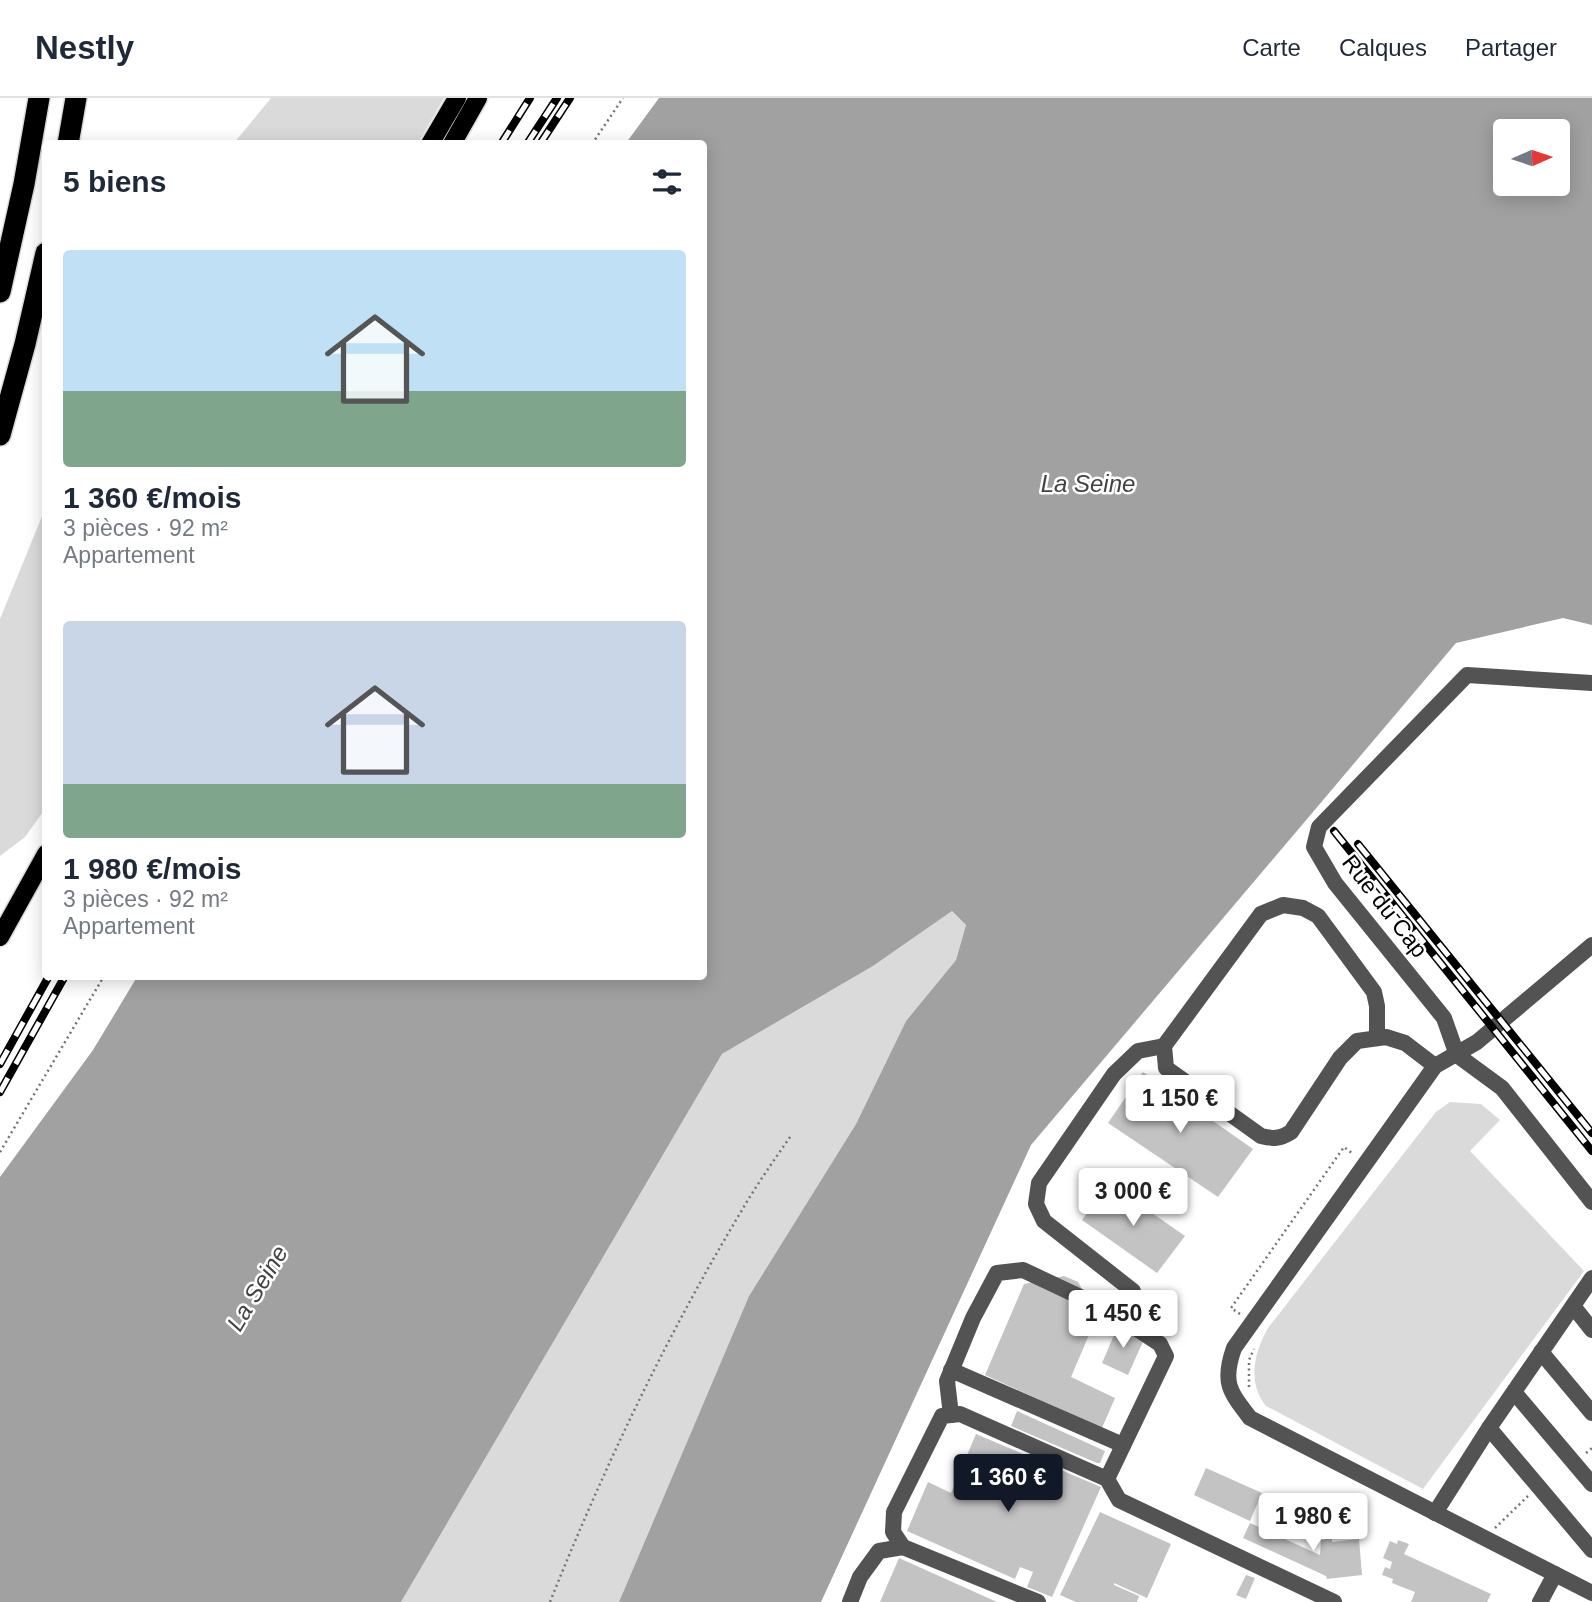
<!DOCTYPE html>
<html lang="fr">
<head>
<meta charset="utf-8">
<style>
  :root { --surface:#fff; --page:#f2f2f3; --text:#1f2937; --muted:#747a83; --line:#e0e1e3; --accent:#111827 }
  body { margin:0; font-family:Helvetica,sans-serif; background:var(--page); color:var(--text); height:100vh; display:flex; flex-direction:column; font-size:26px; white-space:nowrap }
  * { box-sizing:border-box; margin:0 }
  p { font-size:23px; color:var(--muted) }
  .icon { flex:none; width:38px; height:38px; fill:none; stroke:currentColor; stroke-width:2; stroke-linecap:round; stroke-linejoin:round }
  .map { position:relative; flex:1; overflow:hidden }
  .panel { position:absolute; left:42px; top:42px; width:665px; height:840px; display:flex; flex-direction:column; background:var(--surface); border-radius:7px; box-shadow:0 4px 18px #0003 }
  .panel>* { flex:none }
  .needle { width:46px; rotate:87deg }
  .fabs { position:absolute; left:1493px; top:21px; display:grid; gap:14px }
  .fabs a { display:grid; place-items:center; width:77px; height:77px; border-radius:7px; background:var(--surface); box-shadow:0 4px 18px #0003; font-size:35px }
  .price { position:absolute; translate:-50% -60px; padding:0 16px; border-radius:7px; background:#fff; color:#222; font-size:23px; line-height:46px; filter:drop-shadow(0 2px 4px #0008) }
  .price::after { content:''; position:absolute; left:50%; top:42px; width:21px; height:16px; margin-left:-10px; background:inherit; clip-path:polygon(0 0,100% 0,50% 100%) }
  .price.on { background:var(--accent); color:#fff }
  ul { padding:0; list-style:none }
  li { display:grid; align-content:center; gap:14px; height:371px; padding:0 21px }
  li span { display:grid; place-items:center; height:217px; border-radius:7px; color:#555 }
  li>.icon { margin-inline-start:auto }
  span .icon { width:126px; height:126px; fill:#fffc; stroke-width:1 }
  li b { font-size:30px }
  h2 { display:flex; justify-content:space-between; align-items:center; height:84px; padding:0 21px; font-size:30px }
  header { display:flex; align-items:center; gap:42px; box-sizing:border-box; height:98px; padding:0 35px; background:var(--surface); border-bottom:2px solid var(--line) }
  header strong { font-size:33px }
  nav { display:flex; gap:38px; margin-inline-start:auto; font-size:24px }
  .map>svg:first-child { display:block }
  .green { fill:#dadada }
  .water { fill:#a1a1a1; fill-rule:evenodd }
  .building { fill:#c3c3c3 }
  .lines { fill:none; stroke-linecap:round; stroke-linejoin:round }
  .major-casing { stroke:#dbdbdb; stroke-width:21 }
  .highway-casing { stroke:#dbdbdb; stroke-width:24 }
  .path { stroke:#757575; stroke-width:2.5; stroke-dasharray:2 3.5; stroke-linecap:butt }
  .minor { stroke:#535353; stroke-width:16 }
  .major { stroke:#000; stroke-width:18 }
  .highway { stroke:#000; stroke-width:21 }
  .rail-casing { stroke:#000; stroke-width:8 }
  .rail { stroke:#fff; stroke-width:5; stroke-dasharray:16; stroke-linecap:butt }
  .labels { text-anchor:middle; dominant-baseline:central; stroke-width:5; stroke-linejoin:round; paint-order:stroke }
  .street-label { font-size:23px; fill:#000; stroke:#fff }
  .water-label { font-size:24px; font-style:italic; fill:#424242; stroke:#fff }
</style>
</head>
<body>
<header>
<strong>Nestly</strong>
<nav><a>Carte</a><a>Calques</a><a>Partager</a></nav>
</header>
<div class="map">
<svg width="1592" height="1504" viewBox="0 0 1592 1504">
  <rect width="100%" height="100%" fill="#fff"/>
  <g class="green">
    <path d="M271,0H444L418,45H234Z"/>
    <path d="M45,411V711L25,739L0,758V521Z"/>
    <path d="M952,813L966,827L956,862L906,923L856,1026L749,1198L619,1504H401L722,956L873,868Z"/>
    <path d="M1450,1004L1481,1006L1500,1022L1470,1053L1584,1173L1423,1391L1266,1308C1247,1284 1254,1255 1268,1230L1436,1014Z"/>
  </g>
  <path class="water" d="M659,0H1592V527L1563,520L1456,545L1031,1047L821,1504H619L749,1198L856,1026L906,923L956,862L966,827L952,813L873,868L722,956L401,1504H0V1079L93,952L137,879L704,878V46L626,45ZM1505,33H1558V86H1505Z"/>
  <g class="building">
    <path d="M1143,974L1253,1051L1218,1099L1108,1025Z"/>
    <path d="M1109,1085L1185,1138L1157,1175L1082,1122Z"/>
    <path d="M1064,1178L1078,1184L1097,1218L1071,1279L1115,1300L1102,1330L985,1277L1024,1186Z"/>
    <path d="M1118,1228L1145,1239L1128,1277L1102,1265Z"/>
    <path d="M1017,1313L1105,1353L1100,1365H1097L1011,1328Z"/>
    <path d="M976,1336L1101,1389L1052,1499L1027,1489L1033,1474L1020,1469L1015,1481L907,1433L928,1384L951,1395Z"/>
    <path d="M1206,1370L1262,1395L1250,1423L1194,1397Z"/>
    <path d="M1100,1414L1171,1446L1147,1500L1114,1485V1487L1139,1498L1137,1504H1076L1060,1497Z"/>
    <path d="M1250,1425L1320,1457L1321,1442L1332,1440V1444L1359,1441L1362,1477L1327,1481L1326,1478L1243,1440Z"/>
    <path d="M1398,1442L1409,1446L1404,1456L1491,1496L1487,1504H1411L1415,1494L1392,1485L1393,1481L1382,1477L1385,1469L1390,1471L1392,1464L1383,1460L1390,1443L1397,1446Z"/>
    <path d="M899,1460L997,1504H880Z"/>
    <path d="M1246,1477L1255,1480L1246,1501L1236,1497Z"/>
  </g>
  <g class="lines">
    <g class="major-casing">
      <g id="major">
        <path d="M430,46L457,0"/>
        <path d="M452,46L478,0"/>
        <path d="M0,839L46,756"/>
      </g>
    </g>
    <g class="highway-casing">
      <g id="highway">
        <path d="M68,46L76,0"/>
        <path d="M0,194L24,86L39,0"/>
        <path d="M0,337L25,246L46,155"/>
      </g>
    </g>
    <g class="path">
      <path d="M592,46L623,0"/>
      <path d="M0,1054L104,878"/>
      <path d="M1240,1216L1231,1210L1344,1049L1352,1055"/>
      <path d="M1249,1289V1262L1254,1251"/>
      <path d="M1586,1355L1592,1350"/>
      <path d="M1495,1430L1528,1398"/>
      <path d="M550,1504C604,1369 667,1237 742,1112C757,1086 775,1061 792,1036"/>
    </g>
    <g class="minor">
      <path d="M1592,585L1467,577L1319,729L1314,749L1335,785L1444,920L1457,957L1502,990L1592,1104"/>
      <path d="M1592,847L1477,944L1435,968L1234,1250C1222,1284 1229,1293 1250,1320L1592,1495"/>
      <path d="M1377,939V908L1374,894L1318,818L1303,810L1283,807L1261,816L1164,948L1166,970L1261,1038C1273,1041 1280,1041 1291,1034L1340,960L1357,943L1386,939L1405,945L1435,968"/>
      <path d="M1133,1193L1044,1123L1036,1106L1039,1085L1114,976L1138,953L1164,948"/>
      <path d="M1573,1208L1592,1232"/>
      <path d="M1541,1254L1592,1315"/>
      <path d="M951,1272L1123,1347"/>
      <path d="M1514,1294L1592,1386"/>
      <path d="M951,1317L947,1283L973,1220L997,1175L1023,1172L1110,1213L1160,1246L1166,1258L1107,1381"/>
      <path d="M1489,1330L1592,1452"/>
      <path d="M1435,1415L1489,1330L1592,1180"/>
      <path d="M850,1504L860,1479L879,1453L903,1449"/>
      <path d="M1038,1504L903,1449L893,1434L894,1414L942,1318L960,1316L1107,1381L1119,1402L1334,1504"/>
      <path d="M1540,1504L1555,1476"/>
    </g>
    <use href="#major" class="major"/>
    <use href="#highway" class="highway"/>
    <g class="rail-casing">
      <g id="rail">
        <path d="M501,46L530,0"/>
        <path d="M527,46L557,0"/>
        <path d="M540,46L570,0"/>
        <path d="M1334,733L1592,1053"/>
        <path d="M1358,746L1592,1035"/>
        <path d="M0,966L49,878"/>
        <path d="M0,994L65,878"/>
      </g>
    </g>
    <use href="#rail" class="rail"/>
  </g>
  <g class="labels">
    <g class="street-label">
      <text transform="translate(1385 808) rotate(52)">Rue du Cap</text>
    </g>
    <g class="water-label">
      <text x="1088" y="385">La Seine</text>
      <text transform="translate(257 1190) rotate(-59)">La Seine</text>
    </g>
  </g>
</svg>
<div class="fabs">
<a><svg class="needle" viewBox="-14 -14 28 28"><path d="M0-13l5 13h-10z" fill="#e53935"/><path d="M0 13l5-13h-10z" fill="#747a83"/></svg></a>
</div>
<b class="price" style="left:1180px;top:1037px">1 150 €</b>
<b class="price" style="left:1133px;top:1130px">3 000 €</b>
<b class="price" style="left:1123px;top:1252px">1 450 €</b>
<b class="price on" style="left:1008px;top:1416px">1 360 €</b>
<b class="price" style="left:1313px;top:1455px">1 980 €</b>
<section class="panel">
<h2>5 biens<svg class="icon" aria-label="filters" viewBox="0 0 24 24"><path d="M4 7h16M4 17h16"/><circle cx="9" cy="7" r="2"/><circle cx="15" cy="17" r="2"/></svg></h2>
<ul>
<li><span style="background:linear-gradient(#bfe0f5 65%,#7fa58c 0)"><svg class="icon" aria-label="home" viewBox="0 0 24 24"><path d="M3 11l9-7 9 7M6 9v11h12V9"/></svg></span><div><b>1 360 €/mois</b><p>3 pièces · 92 m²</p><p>Appartement</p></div></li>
<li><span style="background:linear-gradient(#c9d6e8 75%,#7fa58c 0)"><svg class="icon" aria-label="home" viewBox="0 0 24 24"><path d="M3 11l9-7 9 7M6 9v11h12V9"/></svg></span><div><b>1 980 €/mois</b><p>3 pièces · 92 m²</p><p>Appartement</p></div></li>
</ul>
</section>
</div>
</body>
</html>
